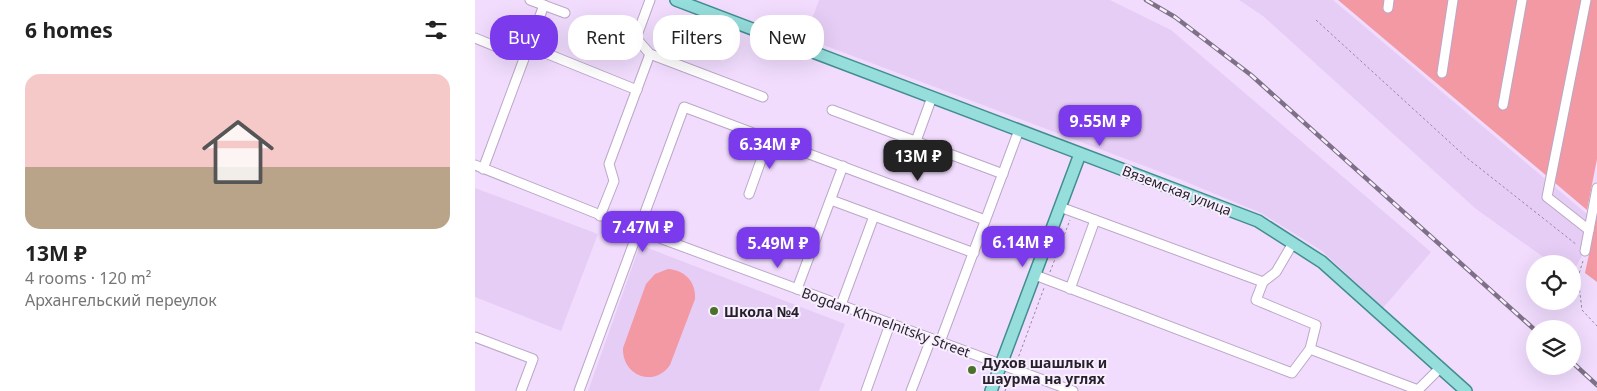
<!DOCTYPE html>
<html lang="en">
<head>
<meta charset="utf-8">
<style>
  :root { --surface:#fff; --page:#f6f6f6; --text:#222; --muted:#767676; --accent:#7c3aed }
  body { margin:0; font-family:"Noto Sans",sans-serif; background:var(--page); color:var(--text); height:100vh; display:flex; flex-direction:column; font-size:19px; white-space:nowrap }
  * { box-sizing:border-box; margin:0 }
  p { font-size:16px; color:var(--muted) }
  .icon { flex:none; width:28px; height:28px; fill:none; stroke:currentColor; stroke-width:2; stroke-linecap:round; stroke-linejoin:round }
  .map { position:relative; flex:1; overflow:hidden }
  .side { display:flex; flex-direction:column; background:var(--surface); width:475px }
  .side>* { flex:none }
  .guide { position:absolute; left:15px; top:15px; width:475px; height:45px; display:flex; gap:10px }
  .controls { position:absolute; left:1051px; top:255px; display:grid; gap:10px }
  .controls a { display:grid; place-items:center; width:55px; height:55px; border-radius:50%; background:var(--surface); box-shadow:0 5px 20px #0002; font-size:25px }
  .price { position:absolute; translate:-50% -42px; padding:0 11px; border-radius:10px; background:var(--accent); color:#fff; font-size:16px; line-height:32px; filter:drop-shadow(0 1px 2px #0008) }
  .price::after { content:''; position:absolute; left:50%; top:30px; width:15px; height:11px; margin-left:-8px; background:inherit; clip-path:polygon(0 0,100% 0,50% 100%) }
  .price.current { background:#222; color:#fff }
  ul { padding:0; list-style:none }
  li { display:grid; align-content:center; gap:10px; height:265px; padding:0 25px }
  li span { display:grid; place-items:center; height:155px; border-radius:15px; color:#555 }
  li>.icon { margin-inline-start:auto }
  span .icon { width:90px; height:90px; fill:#fffc; stroke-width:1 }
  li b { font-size:21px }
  h2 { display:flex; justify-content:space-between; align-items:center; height:60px; padding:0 25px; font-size:21px }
  .tag { padding:0 18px; border-radius:20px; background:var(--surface); box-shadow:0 5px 20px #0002; font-size:18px; line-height:45px }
  .tag.current { background:var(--accent); color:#fff }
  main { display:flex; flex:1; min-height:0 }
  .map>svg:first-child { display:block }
  .built { fill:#e6cdf5 }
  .green { fill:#f299a3 }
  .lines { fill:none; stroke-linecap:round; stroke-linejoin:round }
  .minor-casing { stroke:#bba7c7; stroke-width:11 }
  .major-casing { stroke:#428d8f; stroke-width:14 }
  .path { stroke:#9787a0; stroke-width:1; stroke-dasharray:2.5 2.5; stroke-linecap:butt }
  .minor { stroke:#fff; stroke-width:9 }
  .major { stroke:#96dedc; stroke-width:11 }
  .rail-casing { stroke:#7e7086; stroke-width:4.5 }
  .rail { stroke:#f7effd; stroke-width:2.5; stroke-dasharray:8; stroke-linecap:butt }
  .poi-dot { fill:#4b702a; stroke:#f7effd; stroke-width:2 }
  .labels { text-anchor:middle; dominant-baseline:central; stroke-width:4; stroke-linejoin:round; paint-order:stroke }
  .street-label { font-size:14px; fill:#271f2b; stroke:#f7effd }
  .poi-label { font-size:14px; font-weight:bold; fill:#271f2b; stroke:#f7effd; text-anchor:start }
</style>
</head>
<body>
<main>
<section class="side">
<h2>6 homes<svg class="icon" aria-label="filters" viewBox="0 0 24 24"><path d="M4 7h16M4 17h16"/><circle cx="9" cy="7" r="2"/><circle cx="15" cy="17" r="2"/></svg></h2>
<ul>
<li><span style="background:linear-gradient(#f6c9c9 60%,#b9a48a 0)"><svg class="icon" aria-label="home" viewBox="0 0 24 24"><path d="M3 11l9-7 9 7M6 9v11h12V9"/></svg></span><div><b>13M ₽</b><p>4 rooms · 120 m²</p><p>Архангельский переулок</p></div></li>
</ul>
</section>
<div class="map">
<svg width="1122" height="391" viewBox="0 0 1122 391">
  <rect width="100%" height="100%" fill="#f1dcfe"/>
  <g class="built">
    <path d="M344,0H635L696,30L956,252L908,308L847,251L786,213L704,179L330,38Z"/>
    <path d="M764,0H858L1113,215L1107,256L1098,272V264H1078L1001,209L788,16Z"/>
    <path d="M0,188L123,234L86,331L0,297Z"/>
    <path d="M165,245L370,324L344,391H113Z"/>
  </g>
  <g class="green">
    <path d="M863,0H1122V159L1112,210Z"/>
    <path d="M1122,216V282L1110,273Z"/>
    <path d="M193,269C210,270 221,282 220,299L195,365C179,388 147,376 148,348L171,284L180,274Z"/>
  </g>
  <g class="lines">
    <g class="minor-casing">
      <g id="minor">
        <path d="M55,0L90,13"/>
        <path d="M175,0L161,38L175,54L288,97"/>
        <path d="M1111,0L1072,197L1114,230"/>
        <path d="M913,8L914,0"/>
        <path d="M0,38L39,54L53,46L162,90"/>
        <path d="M967,73L978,0"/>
        <path d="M1028,105L1047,0"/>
        <path d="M357,110L528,174"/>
        <path d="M441,141L457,97"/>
        <path d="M0,165L163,230L598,391"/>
        <path d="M8,169L69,5"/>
        <path d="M274,194L294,138"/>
        <path d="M356,200L499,253"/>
        <path d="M585,207L788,282L801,272L818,243"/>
        <path d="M125,216L139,181L134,164L175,54"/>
        <path d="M1110,251L1122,188"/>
        <path d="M560,275L817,373L835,349"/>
        <path d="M788,282L781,300L841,325L835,349L943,390"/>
        <path d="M322,289L368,166"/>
        <path d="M595,289L620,220"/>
        <path d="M366,305L399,216"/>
        <path d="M0,337L58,359L46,391"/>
        <path d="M465,342L544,130"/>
        <path d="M104,391L209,107L510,220"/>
        <path d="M391,391L415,324"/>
        <path d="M436,391L456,339"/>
        <path d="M942,391L965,368"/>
      </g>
    </g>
    <g class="major-casing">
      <g id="major">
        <path d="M201,0L783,221L847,262L991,391"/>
        <path d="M516,391L605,154"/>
      </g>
    </g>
    <g class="path">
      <path d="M841,20L992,158L1102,245"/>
      <path d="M1108,261L1103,277L1107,310L1122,326"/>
      <path d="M575,272L595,220"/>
      <path d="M542,361L569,288"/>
      <path d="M530,391L536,377"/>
    </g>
    <use href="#minor" class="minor"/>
    <use href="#major" class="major"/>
    <g class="rail-casing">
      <g id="rail">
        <path d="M671,0L700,17L776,75L1060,330"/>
        <path d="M1098,363L1122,385"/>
      </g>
    </g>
    <use href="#rail" class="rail"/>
  </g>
  <g class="poi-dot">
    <circle cx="239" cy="311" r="5"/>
    <circle cx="497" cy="370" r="5"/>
  </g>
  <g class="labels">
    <g class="street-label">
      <text transform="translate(702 190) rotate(21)">Вяземская улица</text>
      <text transform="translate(411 322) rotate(20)">Bogdan Khmelnitsky Street</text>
    </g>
    <g class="poi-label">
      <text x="249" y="311">Школа №4</text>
      <text x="507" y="362">Духов шашлык и<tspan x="507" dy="16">шаурма на углях</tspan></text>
    </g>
  </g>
</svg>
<div class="controls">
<a><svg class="icon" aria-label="locate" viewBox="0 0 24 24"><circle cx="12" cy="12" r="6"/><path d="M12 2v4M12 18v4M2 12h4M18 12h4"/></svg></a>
<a><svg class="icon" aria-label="layers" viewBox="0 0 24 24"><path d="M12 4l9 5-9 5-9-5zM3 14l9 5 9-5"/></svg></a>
</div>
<b class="price" style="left:625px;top:147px">9.55M ₽</b>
<b class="price" style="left:295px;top:170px">6.34M ₽</b>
<b class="price current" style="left:443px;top:182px">13M ₽</b>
<b class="price" style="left:168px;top:253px">7.47M ₽</b>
<b class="price" style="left:548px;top:268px">6.14M ₽</b>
<b class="price" style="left:303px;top:269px">5.49M ₽</b>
<div class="guide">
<a class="tag current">Buy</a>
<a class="tag">Rent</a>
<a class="tag">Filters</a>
<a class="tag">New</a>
</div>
</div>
</main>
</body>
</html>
